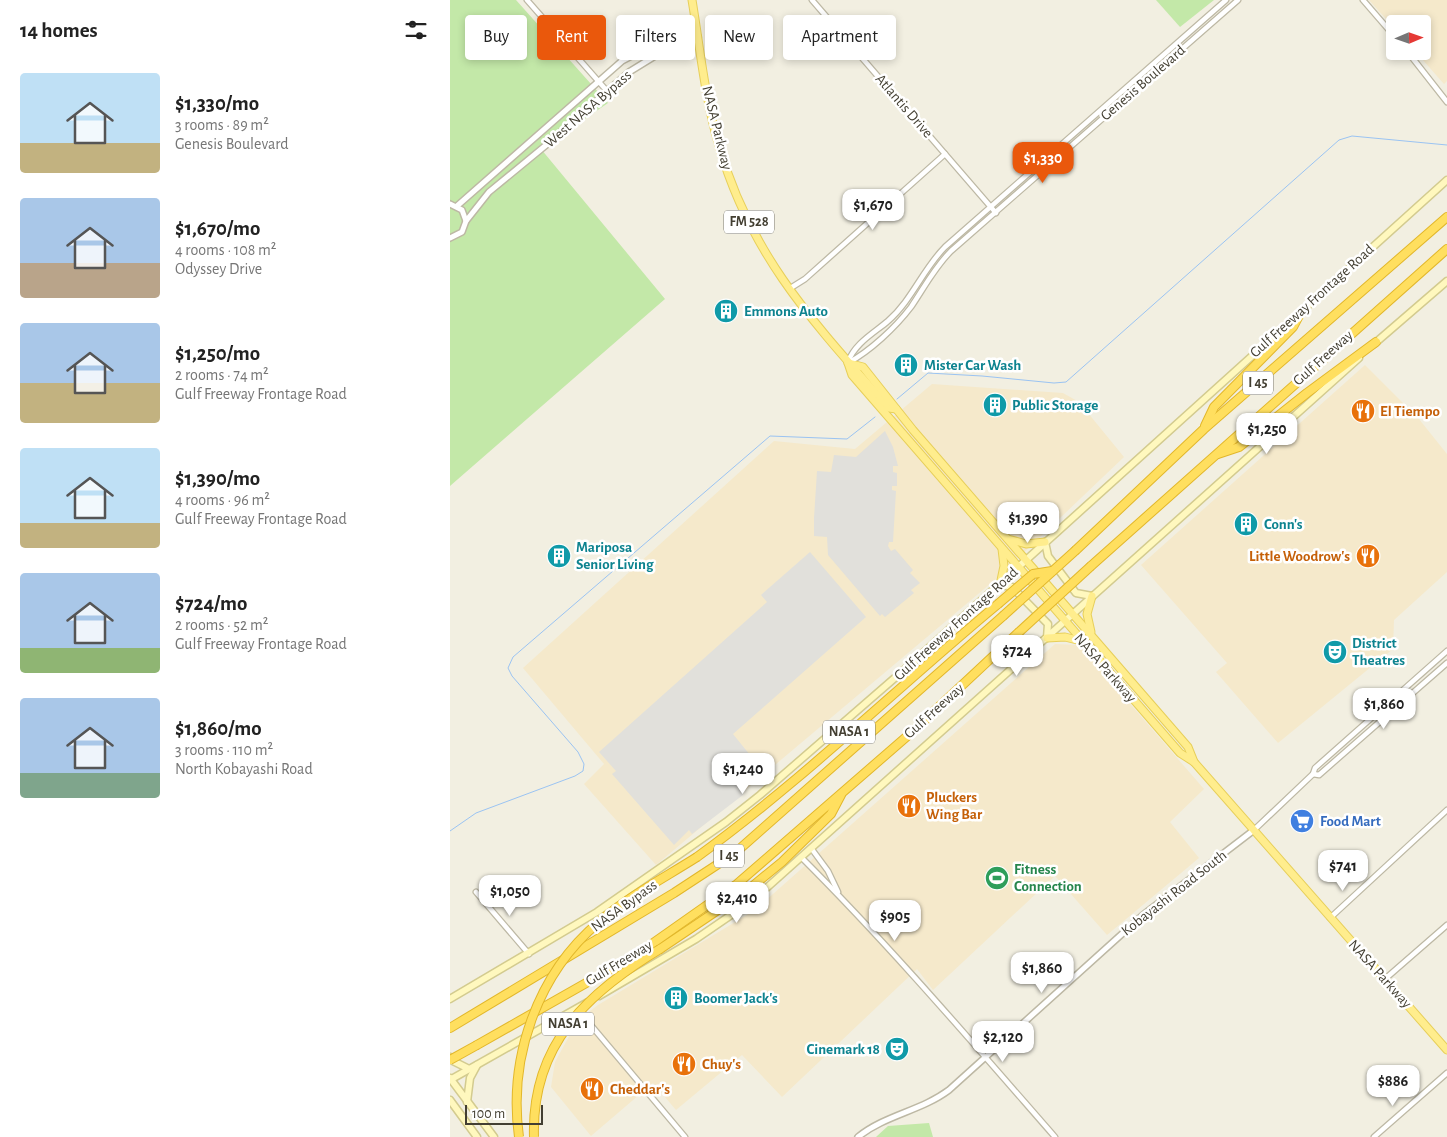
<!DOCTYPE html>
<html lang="en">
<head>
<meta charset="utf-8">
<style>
  :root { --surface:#fff; --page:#f2f2f2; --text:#222; --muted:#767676; --accent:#ea580c }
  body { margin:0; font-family:"Alegreya Sans",sans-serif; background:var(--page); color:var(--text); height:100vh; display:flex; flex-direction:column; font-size:19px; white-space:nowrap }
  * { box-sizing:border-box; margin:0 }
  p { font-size:16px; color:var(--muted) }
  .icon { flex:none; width:28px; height:28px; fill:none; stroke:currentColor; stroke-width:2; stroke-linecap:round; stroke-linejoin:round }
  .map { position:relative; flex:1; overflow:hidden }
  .side { display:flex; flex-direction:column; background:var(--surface); width:450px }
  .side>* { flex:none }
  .top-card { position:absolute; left:15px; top:15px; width:475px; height:45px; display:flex; gap:10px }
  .needle { width:32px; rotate:88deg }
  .buttons { position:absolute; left:936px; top:15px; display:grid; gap:10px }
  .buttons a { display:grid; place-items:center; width:45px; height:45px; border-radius:5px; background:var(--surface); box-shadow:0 2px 8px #0003; font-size:25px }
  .scale { position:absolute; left:15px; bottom:12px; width:78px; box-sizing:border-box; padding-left:5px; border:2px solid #433f32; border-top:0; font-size:14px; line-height:18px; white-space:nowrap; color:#433f32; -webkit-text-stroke:4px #fff; paint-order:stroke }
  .price { position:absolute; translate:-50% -42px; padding:0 11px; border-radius:10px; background:#fff; color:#222; font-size:16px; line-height:32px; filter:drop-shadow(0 1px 2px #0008) }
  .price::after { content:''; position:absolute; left:50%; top:30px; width:15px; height:11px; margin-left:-8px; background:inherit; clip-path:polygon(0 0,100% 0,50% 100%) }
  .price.current { background:var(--accent); color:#fff }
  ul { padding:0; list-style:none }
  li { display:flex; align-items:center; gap:15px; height:125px; padding:0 20px }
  li span { display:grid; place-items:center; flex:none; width:140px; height:100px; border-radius:5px; color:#555 }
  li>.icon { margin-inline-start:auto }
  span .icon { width:60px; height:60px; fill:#fffc; stroke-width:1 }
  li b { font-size:21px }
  h2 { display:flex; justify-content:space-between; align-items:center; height:60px; padding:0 20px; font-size:21px }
  .chip { padding:0 18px; border-radius:5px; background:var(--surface); box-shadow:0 2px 8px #0003; font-size:18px; line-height:45px }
  .chip.current { background:var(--accent); color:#fff }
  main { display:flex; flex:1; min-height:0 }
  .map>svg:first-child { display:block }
  .commercial { fill:#f5e9cb }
  .green { fill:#c3e8a8 }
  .parking { fill:#e1e0db }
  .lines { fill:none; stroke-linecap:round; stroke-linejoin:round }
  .stream { stroke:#9ac3f2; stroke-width:1 }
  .minor-casing { stroke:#bdb8a4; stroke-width:7 }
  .tertiary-casing { stroke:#bdb8a4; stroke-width:8 }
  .secondary-casing { stroke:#d3cb8f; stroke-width:9 }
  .primary-casing { stroke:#e7cf5a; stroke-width:9 }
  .motorway-casing { stroke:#e2b72b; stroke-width:10 }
  .minor { stroke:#fff; stroke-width:4.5 }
  .tertiary { stroke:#fff; stroke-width:5 }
  .secondary { stroke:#fff8be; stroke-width:6 }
  .primary { stroke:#ffed8d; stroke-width:7 }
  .motorway { stroke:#ffdf5f; stroke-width:8 }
  .motorway-bridge-casing { stroke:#e2b72b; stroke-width:10; stroke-linecap:butt }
  .motorway-bridge { stroke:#ffdf5f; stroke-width:8 }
  .labels { text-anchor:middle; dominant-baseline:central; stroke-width:5; stroke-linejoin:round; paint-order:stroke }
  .shield { fill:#fff; stroke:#7b7970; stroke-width:1 }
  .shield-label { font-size:14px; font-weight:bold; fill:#433f32 }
  .street-label { font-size:15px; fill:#433f32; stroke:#fff }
  .culture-label { font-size:15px; font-weight:bold; fill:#0d838f; stroke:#fff; text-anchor:start }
  .food-label { font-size:15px; font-weight:bold; fill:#c56008; stroke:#fff; text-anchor:start }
  .shop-label { font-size:15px; font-weight:bold; fill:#366cbe; stroke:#fff; text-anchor:start }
  .leisure-label { font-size:15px; font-weight:bold; fill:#27864d; stroke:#fff; text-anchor:start }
</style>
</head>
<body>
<main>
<section class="side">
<h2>14 homes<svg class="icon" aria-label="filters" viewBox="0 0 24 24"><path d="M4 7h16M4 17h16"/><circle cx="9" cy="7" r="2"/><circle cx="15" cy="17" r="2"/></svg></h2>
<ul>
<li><span style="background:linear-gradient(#bfe0f5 70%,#c2b280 0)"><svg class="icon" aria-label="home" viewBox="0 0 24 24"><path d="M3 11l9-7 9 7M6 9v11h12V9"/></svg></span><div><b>$1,330/mo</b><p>3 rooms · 89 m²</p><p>Genesis Boulevard</p></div></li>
<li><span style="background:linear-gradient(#a9c7e8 65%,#b9a48a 0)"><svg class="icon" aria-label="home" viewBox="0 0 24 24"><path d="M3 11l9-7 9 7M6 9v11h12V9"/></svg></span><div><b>$1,670/mo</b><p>4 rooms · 108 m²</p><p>Odyssey Drive</p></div></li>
<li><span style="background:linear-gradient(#a9c7e8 60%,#c2b280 0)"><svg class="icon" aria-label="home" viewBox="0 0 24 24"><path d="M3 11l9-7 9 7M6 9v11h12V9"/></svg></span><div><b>$1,250/mo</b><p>2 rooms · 74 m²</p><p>Gulf Freeway Frontage Road</p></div></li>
<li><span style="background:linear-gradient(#bfe0f5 75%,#c2b280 0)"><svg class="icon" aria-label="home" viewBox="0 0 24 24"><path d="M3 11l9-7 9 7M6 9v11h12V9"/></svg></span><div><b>$1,390/mo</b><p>4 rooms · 96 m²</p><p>Gulf Freeway Frontage Road</p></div></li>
<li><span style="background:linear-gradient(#a9c7e8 75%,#8fb573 0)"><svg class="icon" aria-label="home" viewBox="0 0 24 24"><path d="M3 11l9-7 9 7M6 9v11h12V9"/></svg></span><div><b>$724/mo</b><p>2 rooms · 52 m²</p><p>Gulf Freeway Frontage Road</p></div></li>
<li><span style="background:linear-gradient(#a9c7e8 75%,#7fa58c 0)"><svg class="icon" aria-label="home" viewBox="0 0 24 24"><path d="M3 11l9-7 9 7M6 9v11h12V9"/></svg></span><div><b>$1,860/mo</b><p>3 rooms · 110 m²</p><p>North Kobayashi Road</p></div></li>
</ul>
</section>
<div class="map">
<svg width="997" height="1137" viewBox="0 0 997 1137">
  <rect width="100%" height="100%" fill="#f2efe1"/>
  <g class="commercial">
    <path d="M919,0H997V81L994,84L965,51H972V24H945V29Z"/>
    <path d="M915,365L969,419L997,454V572L944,620L943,649L828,743L766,672L777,663L691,565Z"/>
    <path d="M482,384L613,393L629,402L674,457L546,579L206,865L134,784L154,764L73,668L324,441L405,449Z"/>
    <path d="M605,644L629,645L754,789L720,822L749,858L657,935L605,876L483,990L467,969L332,1097L292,1055L226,1110L203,1083L141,1136L101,1087L105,1062L128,1020L148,1005L305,910Z"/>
  </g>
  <g class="green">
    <path d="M0,0H66L158,103L91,149L215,299L0,486Z"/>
    <path d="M706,0H764L730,27Z"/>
    <path d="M479,1123L483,1137H426L438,1126Z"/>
  </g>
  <g class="parking">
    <path d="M435,431L443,447L448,466H443V472L447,473V486H442V490L446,491L443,542H439L438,546L441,551L445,549L463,570L460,573L470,583L461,590L464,593L435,617L432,614L430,616L378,555L377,537L364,536V518L367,471L381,472L384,455L406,457Z"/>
    <path d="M360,552L416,617L283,734L317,776L306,784L295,786L293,795L242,834L239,830L224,845L162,774L166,771L149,752L317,602L311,595Z"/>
  </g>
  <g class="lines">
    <g class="stream">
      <path d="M447,399L478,373L532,376L604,383L616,382L889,140L902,136L997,145"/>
      <path d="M0,831L26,813L125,776L133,771L134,764L128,752L62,676L58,668L63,657L320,436L397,439L425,417"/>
    </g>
    <g class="minor-casing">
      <g id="minor">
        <path d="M77,0L157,91"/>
        <path d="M362,0L546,213"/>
        <path d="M913,0L945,37"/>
        <path d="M957,51L997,102"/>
        <path d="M339,289L355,279L495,154"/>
        <path d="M398,362C405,343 424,333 438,321C462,300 473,269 495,247L776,0"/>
        <path d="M398,363C420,351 445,328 461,307C474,288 484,268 501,251L788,0"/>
        <path d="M863,774L869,775L997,663"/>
        <path d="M804,830L863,774L865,768L997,651"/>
        <path d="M361,848L378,871L388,892"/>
        <path d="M351,857C440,946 522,1042 605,1137"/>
        <path d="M26,892L79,954"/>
        <path d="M880,918L997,810"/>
        <path d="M935,979L997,925"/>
        <path d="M129,1011L235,1137"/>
        <path d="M924,1137L997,1073"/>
      </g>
    </g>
    <g class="tertiary-casing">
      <g id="tertiary">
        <path d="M0,204L12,210L16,221L12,232L0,238"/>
        <path d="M7,206L172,61L210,41L229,35L248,37"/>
        <path d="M16,221L39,192L95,146L179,72L205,56L234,47L248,37"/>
        <path d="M408,1137C435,1115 471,1111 499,1090L693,915L804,830"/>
      </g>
    </g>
    <g class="secondary-casing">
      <g id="secondary">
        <path d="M924,344L997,281"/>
        <path d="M595,542L598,556L626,593L642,596"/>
        <path d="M550,585L562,587L598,624L597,638"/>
        <path d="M149,996L246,939L303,900L909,358"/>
        <path d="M0,999L147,912L276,822L310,795L462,663L997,180"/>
        <path d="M0,1057L3,1061L19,1069"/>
        <path d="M0,1078L44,1137"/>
        <path d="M0,1080L138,1002"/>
        <path d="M0,1100L27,1137"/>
        <path d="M17,1102L20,1078L27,1065"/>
      </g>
    </g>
    <g class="primary-casing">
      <g id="primary">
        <path d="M242,0C250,48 255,99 269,146C301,257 365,324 439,408L446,409"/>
        <path d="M398,363L402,375L730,753L744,762L997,1050"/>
        <path d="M398,363L413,367L463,430L738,747L744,762"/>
        <path d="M558,539L576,544L595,542"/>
        <path d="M550,585L554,566L552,549"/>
        <path d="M641,632L637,614L642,596"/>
        <path d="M597,638L615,637L631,641"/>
      </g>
    </g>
    <g class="motorway-casing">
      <g id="motorway">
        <path d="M755,426L764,407L843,327L851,312"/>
        <path d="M768,454L789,447L857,393L926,342"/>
        <path d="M626,550L754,429L997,217"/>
        <path d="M641,566L997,249"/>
        <path d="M247,857C353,780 447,688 548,604"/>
        <path d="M210,949L299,889L332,862L381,814L391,795"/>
        <path d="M0,1028L224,893L285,853L553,616"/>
        <path d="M27,1045L189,953L287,884L462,732L568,633"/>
      </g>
    </g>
    <use href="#minor" class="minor"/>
    <use href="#tertiary" class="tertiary"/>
    <use href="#secondary" class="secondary"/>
    <use href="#primary" class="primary"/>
    <use href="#motorway" class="motorway"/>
    <g class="motorway-bridge-casing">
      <g id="motorway-bridge">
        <path d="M548,604L583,574L602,571"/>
        <path d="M553,616L626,550"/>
        <path d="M568,633L641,566"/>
        <path d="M0,1060L27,1045"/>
        <path d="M69,1137C58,1058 87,974 149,922C179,896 214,878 247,857"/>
        <path d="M84,1137C81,1045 137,993 210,949"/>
      </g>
    </g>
    <use href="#motorway-bridge" class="motorway-bridge"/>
  </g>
  <defs>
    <g id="building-disc" transform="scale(1.25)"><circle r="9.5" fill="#0f9aa8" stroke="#fff"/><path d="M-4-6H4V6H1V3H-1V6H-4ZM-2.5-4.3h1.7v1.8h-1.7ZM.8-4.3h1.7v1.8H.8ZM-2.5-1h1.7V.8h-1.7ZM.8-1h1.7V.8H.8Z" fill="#fff"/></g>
    <g id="restaurant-disc" transform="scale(1.25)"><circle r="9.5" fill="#e8710a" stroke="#fff"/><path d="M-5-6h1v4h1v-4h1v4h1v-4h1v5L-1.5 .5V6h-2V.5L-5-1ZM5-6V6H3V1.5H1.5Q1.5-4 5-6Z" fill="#fff"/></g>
    <g id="theatre-disc" transform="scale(1.25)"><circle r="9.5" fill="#0f9aa8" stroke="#fff"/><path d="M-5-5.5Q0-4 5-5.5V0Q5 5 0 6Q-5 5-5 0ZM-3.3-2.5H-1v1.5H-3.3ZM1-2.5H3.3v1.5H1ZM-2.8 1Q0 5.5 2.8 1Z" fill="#fff"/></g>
    <g id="supermarket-disc" transform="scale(1.25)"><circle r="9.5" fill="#3f7fe0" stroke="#fff"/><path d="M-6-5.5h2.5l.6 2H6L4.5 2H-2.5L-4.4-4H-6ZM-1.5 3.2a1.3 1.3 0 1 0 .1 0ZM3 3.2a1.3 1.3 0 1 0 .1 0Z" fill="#fff"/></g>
    <g id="stadium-disc" transform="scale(1.25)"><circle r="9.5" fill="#2e9e5b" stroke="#fff"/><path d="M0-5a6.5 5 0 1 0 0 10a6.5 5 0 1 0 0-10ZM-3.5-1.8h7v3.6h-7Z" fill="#fff"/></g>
  </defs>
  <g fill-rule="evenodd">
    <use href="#building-disc" x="276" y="311"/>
    <use href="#building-disc" x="456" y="365"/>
    <use href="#building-disc" x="545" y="405"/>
    <use href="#restaurant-disc" x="913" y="411"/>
    <use href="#building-disc" x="796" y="524"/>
    <use href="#building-disc" x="109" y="556"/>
    <use href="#restaurant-disc" x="918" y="556"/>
    <use href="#theatre-disc" x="885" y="652"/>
    <use href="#restaurant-disc" x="459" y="806"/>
    <use href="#supermarket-disc" x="852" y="821"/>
    <use href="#stadium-disc" x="547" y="878"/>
    <use href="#building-disc" x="226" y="998"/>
    <use href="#theatre-disc" x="447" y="1049"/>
    <use href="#restaurant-disc" x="234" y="1064"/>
    <use href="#restaurant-disc" x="142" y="1089"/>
  </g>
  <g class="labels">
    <g class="shield">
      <rect x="274" y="210.5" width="50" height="23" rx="4"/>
      <rect x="793" y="371.5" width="30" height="23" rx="4"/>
      <rect x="373" y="720.5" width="52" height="23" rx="4"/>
      <rect x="264" y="844.5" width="30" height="23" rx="4"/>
      <rect x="92" y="1012.5" width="52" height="23" rx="4"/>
    </g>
    <g class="shield-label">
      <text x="299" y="222">FM 528</text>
      <text x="808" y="383">I 45</text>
      <text x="399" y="732">NASA 1</text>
      <text x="279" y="856">I 45</text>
      <text x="118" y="1024">NASA 1</text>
    </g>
    <g class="street-label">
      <text transform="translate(693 83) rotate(-41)">Genesis Boulevard</text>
      <text transform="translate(454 106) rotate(49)">Atlantis Drive</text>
      <text transform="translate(138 109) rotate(-41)">West NASA Bypass</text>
      <text transform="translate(267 128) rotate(76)">NASA Parkway</text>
      <text transform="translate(862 301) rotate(-42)">Gulf Freeway Frontage Road</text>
      <text transform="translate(873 358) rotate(-42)">Gulf Freeway</text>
      <text transform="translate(506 624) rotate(-42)">Gulf Freeway Frontage Road</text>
      <text transform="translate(655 668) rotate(49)">NASA Parkway</text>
      <text transform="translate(484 711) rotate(-42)">Gulf Freeway</text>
      <text transform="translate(724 893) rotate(-38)">Kobayashi Road South</text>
      <text transform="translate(174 906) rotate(-36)">NASA Bypass</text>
      <text transform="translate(169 963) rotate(-31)">Gulf Freeway</text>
      <text transform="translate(930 974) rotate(48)">NASA Parkway</text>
    </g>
    <g class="culture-label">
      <text x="294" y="311">Emmons Auto</text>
      <text x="474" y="365">Mister Car Wash</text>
      <text x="562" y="405">Public Storage</text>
      <text x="814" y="524">Conn's</text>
      <text x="126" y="547">Mariposa<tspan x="126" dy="17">Senior Living</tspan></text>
      <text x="902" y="643">District<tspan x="902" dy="17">Theatres</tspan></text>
      <text x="244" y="998">Boomer Jack's</text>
      <text x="430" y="1049" text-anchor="end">Cinemark 18</text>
    </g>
    <g class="food-label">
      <text x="930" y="411">El Tiempo</text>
      <text x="900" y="556" text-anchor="end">Little Woodrow's</text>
      <text x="476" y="797">Pluckers<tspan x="476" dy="17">Wing Bar</tspan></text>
      <text x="252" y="1064">Chuy's</text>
      <text x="160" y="1089">Cheddar's</text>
    </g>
    <g class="shop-label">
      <text x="870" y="821">Food Mart</text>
    </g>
    <g class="leisure-label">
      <text x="564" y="869">Fitness<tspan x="564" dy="17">Connection</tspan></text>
    </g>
  </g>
</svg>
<div class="buttons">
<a><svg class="needle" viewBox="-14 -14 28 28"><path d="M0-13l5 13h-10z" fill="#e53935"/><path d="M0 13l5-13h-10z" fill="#767676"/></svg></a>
</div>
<div class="scale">100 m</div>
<b class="price current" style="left:593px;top:184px">$1,330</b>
<b class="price" style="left:423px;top:231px">$1,670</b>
<b class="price" style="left:817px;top:455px">$1,250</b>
<b class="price" style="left:578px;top:544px">$1,390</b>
<b class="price" style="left:567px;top:677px">$724</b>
<b class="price" style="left:934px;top:730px">$1,860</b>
<b class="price" style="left:293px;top:795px">$1,240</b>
<b class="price" style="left:893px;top:892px">$741</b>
<b class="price" style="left:60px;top:917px">$1,050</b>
<b class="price" style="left:287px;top:924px">$2,410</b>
<b class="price" style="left:445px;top:942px">$905</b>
<b class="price" style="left:592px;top:994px">$1,860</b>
<b class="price" style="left:553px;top:1063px">$2,120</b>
<b class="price" style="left:943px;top:1107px">$886</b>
<div class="top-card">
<a class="chip">Buy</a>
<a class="chip current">Rent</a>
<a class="chip">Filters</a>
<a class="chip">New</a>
<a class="chip">Apartment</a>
</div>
</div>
</main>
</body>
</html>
